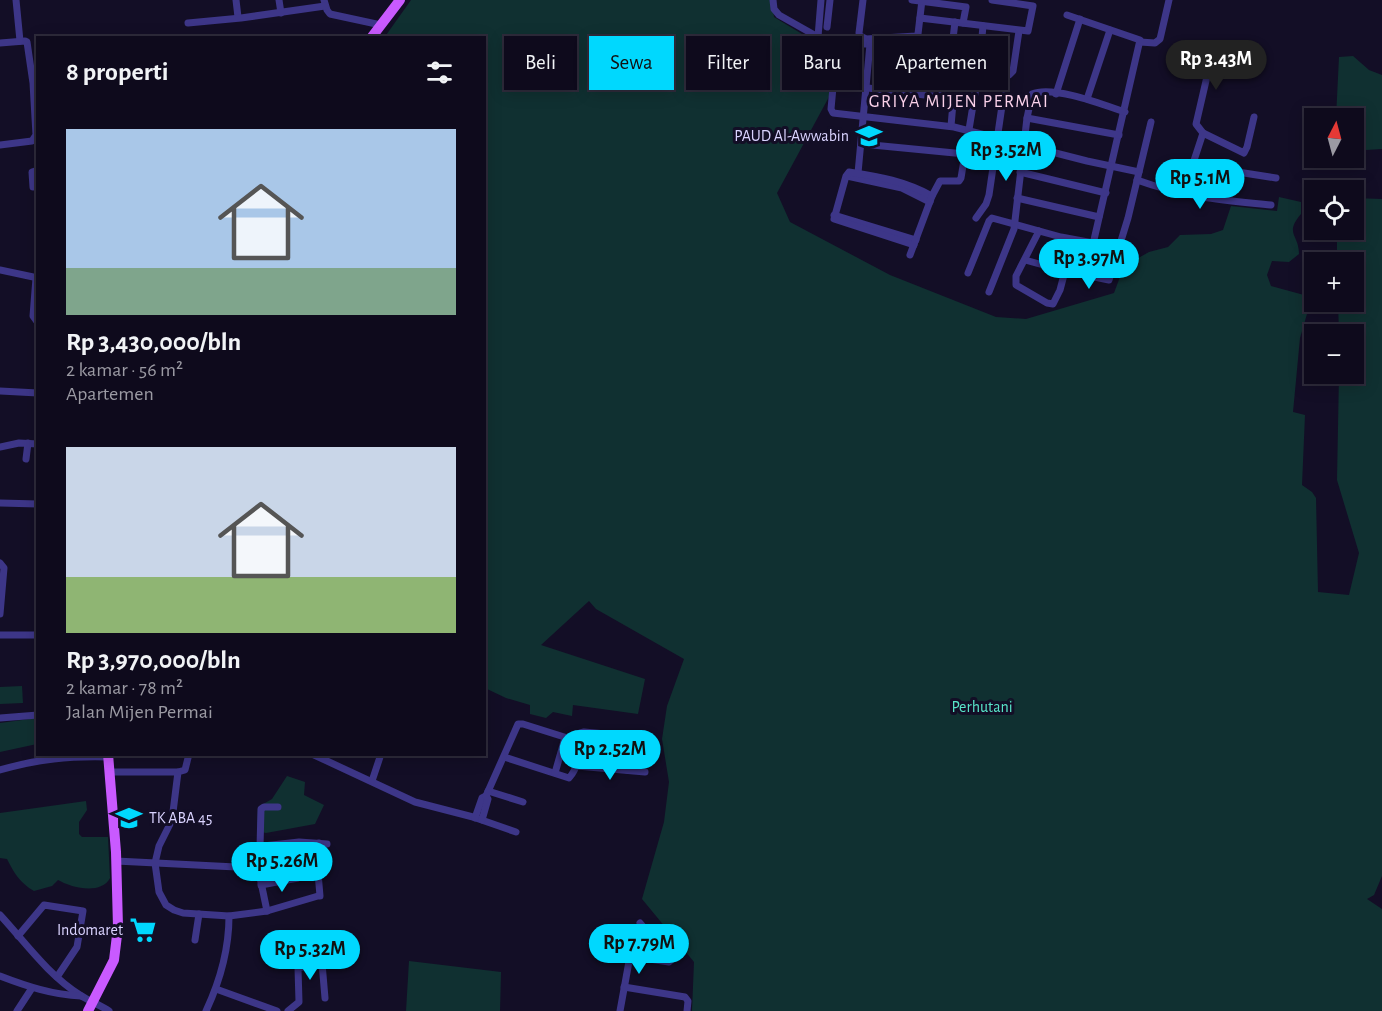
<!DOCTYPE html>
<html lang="id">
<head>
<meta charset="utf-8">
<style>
  :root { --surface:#0e0a1c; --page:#1c1829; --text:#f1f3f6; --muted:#9b9aa3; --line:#2e2b3b; --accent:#00d8fe }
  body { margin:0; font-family:"Alegreya Sans",sans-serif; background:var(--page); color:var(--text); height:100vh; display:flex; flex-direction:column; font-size:22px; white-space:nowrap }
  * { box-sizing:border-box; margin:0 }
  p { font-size:20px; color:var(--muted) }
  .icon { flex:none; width:33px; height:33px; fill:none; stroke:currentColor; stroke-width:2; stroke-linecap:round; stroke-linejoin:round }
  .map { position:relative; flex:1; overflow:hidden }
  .sheet { position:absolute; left:36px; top:36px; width:450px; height:720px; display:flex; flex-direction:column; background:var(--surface); border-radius:0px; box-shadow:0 3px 15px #0003,0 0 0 2px var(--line) }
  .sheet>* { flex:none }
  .banner { position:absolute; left:504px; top:36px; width:570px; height:54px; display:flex; gap:12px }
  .needle { width:39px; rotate:6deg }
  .tools { position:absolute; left:1304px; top:108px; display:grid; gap:12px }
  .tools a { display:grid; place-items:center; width:60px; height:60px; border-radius:0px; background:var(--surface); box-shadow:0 3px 15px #0003,0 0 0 2px var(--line); font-size:30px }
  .price { position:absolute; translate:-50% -51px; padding:0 14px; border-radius:21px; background:var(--accent); color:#111; font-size:20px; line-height:39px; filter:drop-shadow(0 2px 3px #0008) }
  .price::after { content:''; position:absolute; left:50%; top:36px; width:18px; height:14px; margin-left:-9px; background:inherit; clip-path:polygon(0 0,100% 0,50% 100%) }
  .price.selected { background:#222; color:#fff }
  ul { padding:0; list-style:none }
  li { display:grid; align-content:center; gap:12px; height:318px; padding:0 30px }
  li span { display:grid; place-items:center; height:186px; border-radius:0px; color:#555 }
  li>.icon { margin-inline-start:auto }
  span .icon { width:108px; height:108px; fill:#fffc; stroke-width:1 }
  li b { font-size:26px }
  h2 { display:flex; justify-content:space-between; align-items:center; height:72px; padding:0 30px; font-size:26px }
  .chip { padding:0 21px; border-radius:0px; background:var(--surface); box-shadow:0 3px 15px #0003,0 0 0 2px var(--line); font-size:21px; line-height:54px }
  .chip.selected { background:var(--accent); color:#111 }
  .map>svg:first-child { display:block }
  .green { fill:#103031 }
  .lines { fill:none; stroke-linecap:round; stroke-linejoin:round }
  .minor { stroke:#3d3688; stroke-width:7 }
  .primary { stroke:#c95aff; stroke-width:10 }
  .labels { text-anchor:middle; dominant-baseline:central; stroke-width:6; stroke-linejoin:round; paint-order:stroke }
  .poi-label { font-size:16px; fill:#dad3ff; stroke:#130e26; text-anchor:end }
  .park-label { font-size:16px; fill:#58e6c9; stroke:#130e26 }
  .neighbourhood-label { font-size:18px; letter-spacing:1.5px; fill:#ffd5ee; stroke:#130e26 }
</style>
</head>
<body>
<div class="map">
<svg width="1382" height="1011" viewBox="0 0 1382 1011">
  <rect width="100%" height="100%" fill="#130e26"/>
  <g class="green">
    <path d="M411,0H772L774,17L830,51V95L777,193L790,222L890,275L996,317L1026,319L1114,293L1124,266L1149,252L1168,247L1180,235L1211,234L1223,230L1231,206L1277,211L1279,197L1301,202V214C1284,234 1299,234 1299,254L1289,262L1272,261L1267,275L1271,286L1304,295L1309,307L1300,338L1293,412L1305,415L1302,485L1312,492L1316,498L1318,592L1349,595L1359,553L1337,480L1339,374H1353V334H1339L1338,302H1353V262H1337V230H1353V198L1382,199V876L1374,895L1367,899L1382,909V1011H692L694,962L642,899L664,822L669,782L662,739L667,706L684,659L596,609L589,601L541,645L645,679L638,714L573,705L572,716L553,712L546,718L530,714V705L506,698L485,688L484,38H384Z"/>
    <path d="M1353,56L1369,70L1382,75V149L1366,150L1353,145V118H1336L1339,57Z"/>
    <path d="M22,686L23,703L0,704V687Z"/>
    <path d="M37,718V744L0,752V723Z"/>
    <path d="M287,776L305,782L304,795L324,805L315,824L266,833L257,831L258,807L272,799Z"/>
    <path d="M86,801L87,810L79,822V834L82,837H108L110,878C101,895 72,888 58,880L52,886L34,891C20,883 14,873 7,859L0,858V813Z"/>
    <path d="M409,961L501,972L500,1011H406Z"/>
  </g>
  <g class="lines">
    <g class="minor">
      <path d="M16,0L20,41"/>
      <path d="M236,0L238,17"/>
      <path d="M279,0L281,13"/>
      <path d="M324,0L327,10L330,14L381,25"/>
      <path d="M773,0L774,9L779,15L818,37L837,44H870L858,173"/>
      <path d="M863,0L859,33L860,36L866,39L916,36L918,34L922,0"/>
      <path d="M912,0L966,7L963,23"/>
      <path d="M1067,15L1140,40L1093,244"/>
      <path d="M920,18L1028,31L1033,6L992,0"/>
      <path d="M188,23L241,18L325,6"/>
      <path d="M983,26L979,69L983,71L1009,75L1013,71L1019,31"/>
      <path d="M827,27L830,0"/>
      <path d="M818,37L821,0"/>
      <path d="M922,42L945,44L948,46V58L941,97"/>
      <path d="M1140,42L1155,43L1160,39L1169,0"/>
      <path d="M0,43L25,41L27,42L33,83L36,135L32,141L0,145"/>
      <path d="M837,44L831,109L833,113L954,127L1087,161L1139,172"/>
      <path d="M870,44H895L891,90"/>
      <path d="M895,44L922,42L917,93"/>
      <path d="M951,55L955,22"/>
      <path d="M868,88L949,98L953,103L951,126"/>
      <path d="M1056,94L1080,19"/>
      <path d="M1087,99L1110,30"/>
      <path d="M1027,118L1119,135"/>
      <path d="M1203,133L1196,124L1212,55"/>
      <path d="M862,144L965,154"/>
      <path d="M1193,165L1276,178"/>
      <path d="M1020,172L1106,193"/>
      <path d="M847,176L902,188L930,202"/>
      <path d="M1137,180C1184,197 1221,200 1271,205"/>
      <path d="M33,187L32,172L38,170"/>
      <path d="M1183,194L1203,133L1244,153L1247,147L1254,117"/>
      <path d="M1017,198L1099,217"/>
      <path d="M834,215L916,240"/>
      <path d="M976,218L986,204L989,195L1004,92"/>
      <path d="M1039,231L1016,276V285L1047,303L1053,304L1060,290L1065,271"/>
      <path d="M914,245L834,219L846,176L849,172C881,177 904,181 932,196"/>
      <path d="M910,255L932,196L940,181H959L961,178L979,69"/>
      <path d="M1025,260L1065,271L1109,280L1128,218L1151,122"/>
      <path d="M0,270L38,278"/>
      <path d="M968,273L989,221L992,218L1061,237L1120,248"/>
      <path d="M36,278L33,316L38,323"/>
      <path d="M989,292L1014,229L1027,118L1032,94C1053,85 1104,105 1125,112"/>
      <path d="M0,391L38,393"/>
      <path d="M0,447L19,443L38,444"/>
      <path d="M26,459L28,443"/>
      <path d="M0,503L38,504"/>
      <path d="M0,563L4,568L0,614"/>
      <path d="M0,635H38"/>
      <path d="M0,718L38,715"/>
      <path d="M577,741L580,733L584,732L628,736L630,739L627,770"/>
      <path d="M189,754L185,770L178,772L172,820L159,846L155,863L159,892L166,905L174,910L183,913L229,916L267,911L318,896H320L318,873L319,843"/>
      <path d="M312,754L415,802L473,817L516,832"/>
      <path d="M504,757L569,778C578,768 580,754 577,741"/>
      <path d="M577,766L645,772"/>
      <path d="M0,770C38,759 69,756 108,757"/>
      <path d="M109,772H178"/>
      <path d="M555,773L565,738"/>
      <path d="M372,781L381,754"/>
      <path d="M488,791L523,802"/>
      <path d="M475,818L482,798L486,796"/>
      <path d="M482,820L488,799L486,796L518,724H523L577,741"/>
      <path d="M260,847L261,809L264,807H278"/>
      <path d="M116,861L258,868L267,911"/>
      <path d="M258,868L260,847L263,846L299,842L327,844"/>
      <path d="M261,885L298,878"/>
      <path d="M0,915C25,942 48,975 80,995C89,1001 100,1005 109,1011"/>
      <path d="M18,936L44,905L83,911L77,947L57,977"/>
      <path d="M195,940L199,914"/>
      <path d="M630,956L669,962L671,960L640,923"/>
      <path d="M0,976C26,986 53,995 81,996"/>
      <path d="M624,987L685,997L688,1001L687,1011"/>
      <path d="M216,989L277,1011"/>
      <path d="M17,1011L32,988"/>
      <path d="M206,1011C220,981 229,950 229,916"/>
      <path d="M288,1011L299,1002L298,968L322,963L325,998"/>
      <path d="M620,1011L630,956L624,946"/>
    </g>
    <g class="primary">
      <path d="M371,38L400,0"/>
      <path d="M88,1011L114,960L118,927L116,852L108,754"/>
    </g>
  </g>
  <defs>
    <g id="school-bare" transform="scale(2.07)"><path d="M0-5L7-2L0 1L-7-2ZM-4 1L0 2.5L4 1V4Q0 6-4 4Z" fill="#00d8fe" stroke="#130e26" stroke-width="2.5" paint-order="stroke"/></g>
    <g id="supermarket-bare" transform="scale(2.07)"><path d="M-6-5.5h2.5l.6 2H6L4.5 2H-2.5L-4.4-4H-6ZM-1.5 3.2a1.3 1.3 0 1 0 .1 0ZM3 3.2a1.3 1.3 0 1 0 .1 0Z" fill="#00d8fe" stroke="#130e26" stroke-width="2.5" paint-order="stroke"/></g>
  </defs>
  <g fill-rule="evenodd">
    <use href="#school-bare" x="869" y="136"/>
    <use href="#school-bare" x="129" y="818"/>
    <use href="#supermarket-bare" x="143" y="930"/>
  </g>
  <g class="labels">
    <g class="poi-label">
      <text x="849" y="136">PAUD Al-Awwabin</text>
      <text x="149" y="818" text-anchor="start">TK ABA 45</text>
      <text x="123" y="930">Indomaret</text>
    </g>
    <g class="park-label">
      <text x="982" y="707">Perhutani</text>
    </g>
    <g class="neighbourhood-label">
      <text x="959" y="102">GRIYA MIJEN PERMAI</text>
    </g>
  </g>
</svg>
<div class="tools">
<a><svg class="needle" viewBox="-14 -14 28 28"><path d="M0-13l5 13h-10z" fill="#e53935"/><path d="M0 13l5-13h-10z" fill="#9b9aa3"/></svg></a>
<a><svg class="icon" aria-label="locate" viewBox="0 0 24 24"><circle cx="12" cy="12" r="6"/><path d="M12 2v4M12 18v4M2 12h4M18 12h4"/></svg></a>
<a>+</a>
<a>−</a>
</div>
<b class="price selected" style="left:1216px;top:91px">Rp 3.43M</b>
<b class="price" style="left:1006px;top:182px">Rp 3.52M</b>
<b class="price" style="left:1200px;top:210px">Rp 5.1M</b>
<b class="price" style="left:1089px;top:290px">Rp 3.97M</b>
<b class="price" style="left:610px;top:781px">Rp 2.52M</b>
<b class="price" style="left:282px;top:893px">Rp 5.26M</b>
<b class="price" style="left:639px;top:975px">Rp 7.79M</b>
<b class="price" style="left:310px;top:981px">Rp 5.32M</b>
<div class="banner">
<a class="chip">Beli</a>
<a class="chip selected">Sewa</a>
<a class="chip">Filter</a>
<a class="chip">Baru</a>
<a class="chip">Apartemen</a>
</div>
<section class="sheet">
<h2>8 properti<svg class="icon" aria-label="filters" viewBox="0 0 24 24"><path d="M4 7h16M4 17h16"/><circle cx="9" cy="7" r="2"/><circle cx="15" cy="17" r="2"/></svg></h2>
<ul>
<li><span style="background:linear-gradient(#a9c7e8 75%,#7fa58c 0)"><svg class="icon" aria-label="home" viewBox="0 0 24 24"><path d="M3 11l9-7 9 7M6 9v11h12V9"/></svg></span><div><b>Rp 3,430,000/bln</b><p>2 kamar · 56 m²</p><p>Apartemen</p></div></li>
<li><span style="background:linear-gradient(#c9d6e8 70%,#8fb573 0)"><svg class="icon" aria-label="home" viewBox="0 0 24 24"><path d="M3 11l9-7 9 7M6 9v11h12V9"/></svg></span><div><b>Rp 3,970,000/bln</b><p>2 kamar · 78 m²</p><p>Jalan Mijen Permai</p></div></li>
</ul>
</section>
</div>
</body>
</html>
